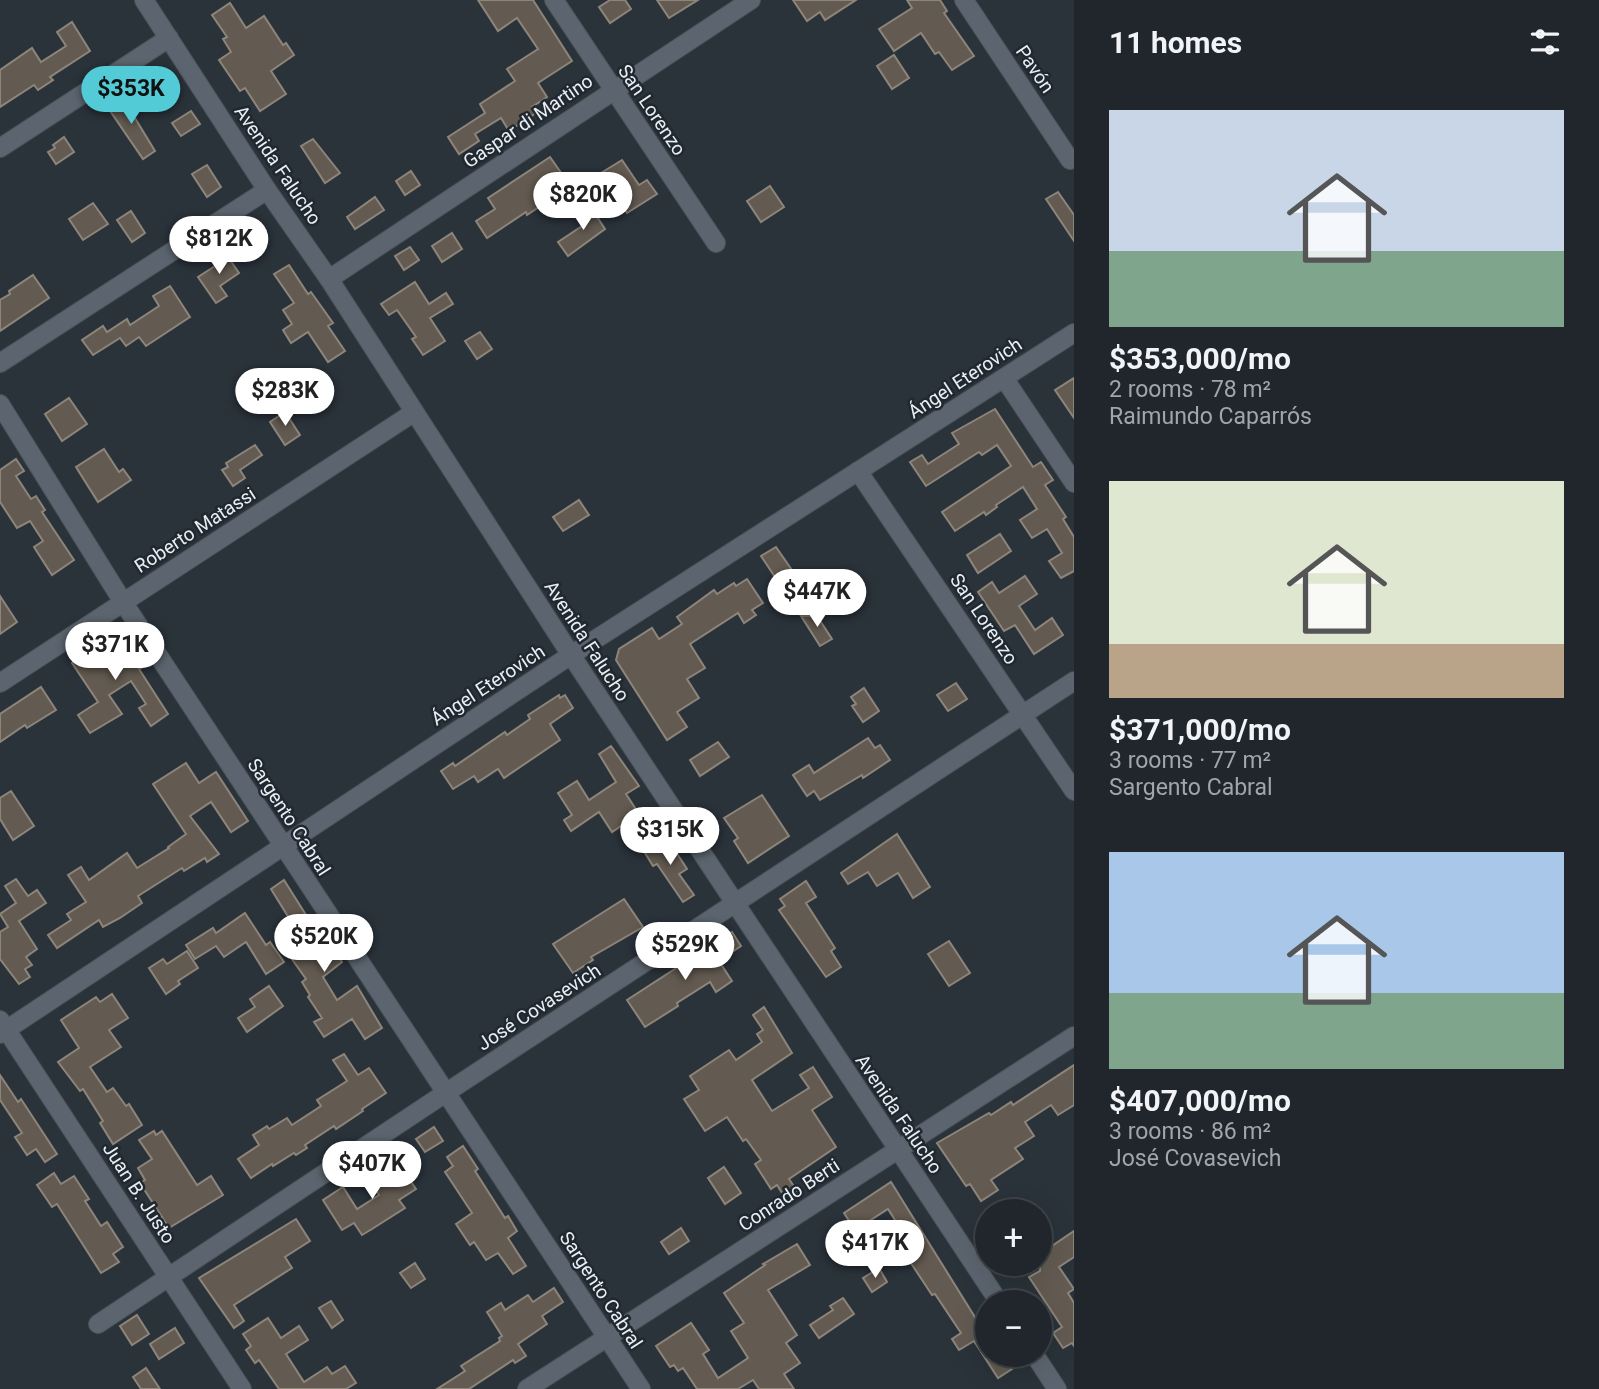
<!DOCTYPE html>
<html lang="en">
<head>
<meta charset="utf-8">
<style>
  :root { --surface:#20262c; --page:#2d3238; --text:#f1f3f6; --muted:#a2a5a9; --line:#3d4348; --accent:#52cbd7 }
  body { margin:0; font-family:Roboto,sans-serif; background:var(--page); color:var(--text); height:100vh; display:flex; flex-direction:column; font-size:26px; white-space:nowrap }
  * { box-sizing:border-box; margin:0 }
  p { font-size:23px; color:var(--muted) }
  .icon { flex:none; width:38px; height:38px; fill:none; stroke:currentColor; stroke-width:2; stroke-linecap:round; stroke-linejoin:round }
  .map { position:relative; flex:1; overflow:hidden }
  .details { display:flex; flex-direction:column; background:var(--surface); width:525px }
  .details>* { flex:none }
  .fabs { position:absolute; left:975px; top:1199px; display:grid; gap:14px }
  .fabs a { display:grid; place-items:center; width:77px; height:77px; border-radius:50%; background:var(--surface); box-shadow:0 7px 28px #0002,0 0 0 2px var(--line); font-size:35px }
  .price { position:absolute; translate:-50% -60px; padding:0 16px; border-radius:24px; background:#fff; color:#222; font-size:23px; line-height:46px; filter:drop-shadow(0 2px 4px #0008) }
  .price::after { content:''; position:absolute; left:50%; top:42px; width:21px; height:16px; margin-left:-10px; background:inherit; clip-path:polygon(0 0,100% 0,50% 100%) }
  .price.active { background:var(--accent); color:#111 }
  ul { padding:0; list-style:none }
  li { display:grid; align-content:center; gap:14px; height:371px; padding:0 35px }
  li span { display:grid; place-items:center; height:217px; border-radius:0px; color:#555 }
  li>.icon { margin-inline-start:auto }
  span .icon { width:126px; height:126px; fill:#fffc; stroke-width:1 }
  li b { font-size:30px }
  h2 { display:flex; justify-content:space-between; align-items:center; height:84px; padding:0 35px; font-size:30px }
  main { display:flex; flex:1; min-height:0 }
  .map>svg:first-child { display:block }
  .building { fill:#635b51; stroke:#8d857a; stroke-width:2 }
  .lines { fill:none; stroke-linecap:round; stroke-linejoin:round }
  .minor-casing { stroke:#4a5158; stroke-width:20 }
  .minor { stroke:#5c656f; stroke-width:18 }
  .labels { text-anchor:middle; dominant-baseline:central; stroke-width:5; stroke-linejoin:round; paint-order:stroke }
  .street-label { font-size:19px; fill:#eaeff5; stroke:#202830 }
</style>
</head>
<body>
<main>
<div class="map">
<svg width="1074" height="1389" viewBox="0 0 1074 1389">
  <rect width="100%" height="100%" fill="#2a323a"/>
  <g class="building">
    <path d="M478,0H533L572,61L538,83L547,97L532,107L536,113L509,131L501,118L475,134L479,141L459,154L448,137L485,113L480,104L515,81L507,69L538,49L517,18L498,31Z"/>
    <path d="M610,0H625L631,9L610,23L599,7Z"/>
    <path d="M657,0H698L669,18Z"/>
    <path d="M793,0H856L825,20L820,12L807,21Z"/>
    <path d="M907,0H940L947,11L944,13L974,56L952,70L939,52L935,54L921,33L894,51L879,29L912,8Z"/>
    <path d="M230,3L246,28L264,16L283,45L286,43L294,55L271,71L286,94L260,111L245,88L240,91L219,60L231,52L223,39L227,37L212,15Z"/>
    <path d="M72,22L90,51L50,77L53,80L38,90L34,85L0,107V70L32,48L41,62L66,46L57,32Z"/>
    <path d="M894,55L909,78L892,89L877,66Z"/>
    <path d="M121,95L155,151L143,159L106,105Z"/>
    <path d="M191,111L200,124L181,136L172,123Z"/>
    <path d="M64,137L74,152L56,164L48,152L55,148L53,145Z"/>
    <path d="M313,139L340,173L325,183L301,146Z"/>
    <path d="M550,157L564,177L550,185L557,195L527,215L526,212L487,238L476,221L495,209L488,198Z"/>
    <path d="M622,160L639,185L647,180L657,194L627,213L601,173Z"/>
    <path d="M207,165L221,187L207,197L192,174Z"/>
    <path d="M411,171L420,185L405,195L396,181Z"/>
    <path d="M770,186L784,207L761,222L747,201Z"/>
    <path d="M1058,192L1074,215V241L1046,199Z"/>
    <path d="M375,197L384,210L355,229L347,217Z"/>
    <path d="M93,203L108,224L83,240L69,219Z"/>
    <path d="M590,206L605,229L568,256L558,242L585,224L577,213Z"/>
    <path d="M131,211L145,233L132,242L117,220Z"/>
    <path d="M452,233L462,249L442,262L432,246Z"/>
    <path d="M410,247L419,260L404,270L395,256Z"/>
    <path d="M224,251L239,273L220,286L227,296L216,303L198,277L215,266L211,260Z"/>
    <path d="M289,265L308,294L311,292L333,323L328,326L345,351L328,362L308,332L291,343L283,330L292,324L283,310L294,303L274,274Z"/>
    <path d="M33,275L49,298L0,331V300L10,294L9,291Z"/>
    <path d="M415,282L429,304L446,293L453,304L430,318L445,341L423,355L412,339L416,337L397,310L389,315L381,304Z"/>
    <path d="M170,286L190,317L146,346L139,337L126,346L120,338L93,355L82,340L103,326L107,332L127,319L130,325L159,306L153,296Z"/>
    <path d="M480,332L492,349L477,359L465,341Z"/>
    <path d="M1074,378V418L1055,390Z"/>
    <path d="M69,398L87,424L62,441L45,414Z"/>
    <path d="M995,409L1033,467L1041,462L1053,480L1045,485L1066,517L1063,519L1074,537V571L1061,578L1049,561L1062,553L1047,529L1032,538L1020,520L1037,509L1023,487L996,505L997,507L986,515L984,512L955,531L942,512L1011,466L997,445L982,455L979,452L926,486L910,462L922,455L928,464L959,444L952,433Z"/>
    <path d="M285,412L300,435L285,445L270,422Z"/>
    <path d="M255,445L262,455L240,470L245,478L233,486L222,470L228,467L226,463Z"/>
    <path d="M104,449L119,472L123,469L131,480L98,502L76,467Z"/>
    <path d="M16,459L24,471L16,476L31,499L36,496L45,510L42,512L74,560L52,575L34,547L43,541L30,521L17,528L0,502V470Z"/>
    <path d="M579,500L589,515L563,531L553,517Z"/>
    <path d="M1000,534L1011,551L978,573L967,555Z"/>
    <path d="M776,547L794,573L779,583L761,556Z"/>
    <path d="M1025,576L1037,594L1019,606L1035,630L1052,618L1063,635L1034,654L1015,625L1004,631L978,592L992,582L999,593Z"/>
    <path d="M747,579L763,603L752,610L756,615L744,623L738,613L690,644L705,668L687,679L699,698L677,712L687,727L667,740L616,660L619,649L652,628L659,639L682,624L677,617L714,590L717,594L734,583L736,586Z"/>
    <path d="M0,596L17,622L0,634Z"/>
    <path d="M801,616H817L832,639L820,646Z"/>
    <path d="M124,631L145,666L139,669L168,714L151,726L139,708L146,704L131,681L109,695L122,714L90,733L78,715L98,702L72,663Z"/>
    <path d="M956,683L967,699L948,711L937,695Z"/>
    <path d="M41,687L56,710L27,728L25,725L0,742V714Z"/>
    <path d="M864,688L879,711L863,722L852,706L856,704L851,697Z"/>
    <path d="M559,695L560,698L565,695L573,708L550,724L560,740L504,778L498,769L478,782L474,776L453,789L441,771L453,763L455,766L505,732L507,735L530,719L528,715Z"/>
    <path d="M868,738L875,748L880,745L890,760L863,778L862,775L820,800L814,791L807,796L793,775L809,765L814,773Z"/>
    <path d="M718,742L729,757L700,776L690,760Z"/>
    <path d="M611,746L639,786L626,794L639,814L612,832L599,812L571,831L564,820L572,815L558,793L577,781L589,800L616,782L599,754Z"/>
    <path d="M186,763L199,783L216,772L248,821L231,832L211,802L190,816L219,854L207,862L205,858L184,871L182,868L138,896L142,903L120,918L103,927L99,920L57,948L48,935L71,920L67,914L86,902L68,875L81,867L89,880L127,853L137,868L169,848L168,847L186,834L153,784Z"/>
    <path d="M11,791L34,826L13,840L0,819V798Z"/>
    <path d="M762,795L789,836L748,863L734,841L738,838L724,818Z"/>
    <path d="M897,834L930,887L913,898L898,873L877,886L868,872L848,884L841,873Z"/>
    <path d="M667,838L687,869L679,874L694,895L683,902L657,864L653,866L645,853Z"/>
    <path d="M16,879L28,896L37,890L46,903L19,921L37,949L26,957L32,965L25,969L30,977L19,984L0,959V932L8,927L0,914L16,903L5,886Z"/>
    <path d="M284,880L330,953L334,950L342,962L323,977L337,1000L357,986L382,1028L365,1039L352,1019L324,1037L314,1022L322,1018L308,997L310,995L302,982L306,979L289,955L305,944L271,889Z"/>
    <path d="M806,881L816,897L806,903L835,948L831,951L841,967L826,977L779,910L785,906L780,899Z"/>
    <path d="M624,899L643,927L591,957L593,960L573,973L553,944Z"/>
    <path d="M245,913L266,945L270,942L284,962L266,974L246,942L224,957L216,946L195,959L186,945L213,928L216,933Z"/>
    <path d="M732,932L741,946L719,961L732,981L716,992L710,982L677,1003L678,1006L645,1027L627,1000Z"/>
    <path d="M949,941L970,973L949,986L928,954Z"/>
    <path d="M187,951L198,968L178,981L180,984L166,994L149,968L163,959L167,964Z"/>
    <path d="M269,986L283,1006L247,1032L238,1018L255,1007L250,999Z"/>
    <path d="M112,994L128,1018L109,1030L121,1047L90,1067L107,1092L113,1088L126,1106L129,1104L142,1125L113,1144L100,1123L103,1121L83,1089L80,1091L58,1062L79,1048L61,1020L96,997L100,1002Z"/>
    <path d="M764,1007L792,1053L752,1080L772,1111L809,1088L800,1075L813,1067L832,1097L812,1110L836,1147L789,1179L797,1191L785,1198L777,1185L771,1189L755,1164L761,1160L746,1139L743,1141L727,1117L705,1131L684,1099L699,1090L690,1076L729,1050L736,1060L762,1042L757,1034L763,1030L753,1015Z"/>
    <path d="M344,1054L358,1075L369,1068L386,1093L362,1109L363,1111L336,1129L334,1126L305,1145L307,1148L296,1155L294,1153L273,1166L272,1164L251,1178L238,1159L259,1145L253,1135L267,1126L269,1129L287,1118L292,1125L321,1106L317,1100L347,1081L333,1060Z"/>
    <path d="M1074,1065V1105L1058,1115L1051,1105L1025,1122L1034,1136L1015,1148L1023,1159L991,1180L998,1190L981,1201L970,1184L966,1186L937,1143L989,1113L991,1115L1011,1102L1013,1105Z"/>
    <path d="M0,1075L18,1102L21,1099L57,1154L45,1162L36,1149L27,1155L15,1137L22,1133L0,1100Z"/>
    <path d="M434,1127L443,1141L425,1152L416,1139Z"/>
    <path d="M154,1131L156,1135L162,1131L197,1185L211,1176L223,1195L169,1228L140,1183L145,1180L138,1168L152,1159L139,1140Z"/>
    <path d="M463,1146L478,1169L475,1171L505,1218L508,1216L517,1231L508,1238L526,1266L513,1274L498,1253L486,1260L474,1242L470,1245L456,1224L472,1213L445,1172L453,1166L447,1157Z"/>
    <path d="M380,1166L387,1176L401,1167L416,1189L399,1200L405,1208L372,1229L362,1235L354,1223L342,1230L323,1200L343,1187L357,1209L379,1195L366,1176Z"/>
    <path d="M724,1167L741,1193L725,1204L708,1178Z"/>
    <path d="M54,1173L61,1184L74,1176L89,1199L85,1201L101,1226L107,1222L123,1247L113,1254L119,1262L101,1273L57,1204L52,1207L37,1185Z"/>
    <path d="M891,1182L978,1322L987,1316V1354H1002L1012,1369L998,1378L974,1341L959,1350L952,1339L961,1333L935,1294L932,1295L897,1242L905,1236L888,1209L855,1230L844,1213Z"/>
    <path d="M296,1219L310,1241L285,1257L292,1268L234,1305L244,1321L234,1328L199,1278Z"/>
    <path d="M843,1224L856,1245L841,1255L828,1235Z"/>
    <path d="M681,1228L689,1241L669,1254L661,1242Z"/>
    <path d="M1074,1231V1257L1059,1267L1074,1289L1068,1293L1074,1303V1346L1072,1343L1063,1348L1053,1333L1062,1327L1029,1277L1040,1271V1254Z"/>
    <path d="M797,1244L810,1265L768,1290L797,1335L786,1343L800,1363L784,1374L794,1389H759L753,1380L738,1389H697L683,1368L678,1371L674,1365L670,1367L656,1346L691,1323L709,1350L703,1354L718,1378L748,1358L731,1331L744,1323L724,1293L765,1265L763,1264Z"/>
    <path d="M415,1263L425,1279L411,1288L400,1273Z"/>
    <path d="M879,1268L887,1282L872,1292L863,1278Z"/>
    <path d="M554,1288L563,1302L542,1316L547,1324L518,1344L526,1356L515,1363L513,1360L469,1389H437L465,1371L461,1366L500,1341L499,1338L502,1336L487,1312L501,1303L505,1310L528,1295L533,1302Z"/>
    <path d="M843,1298L854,1314L819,1338L810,1325L833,1310L830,1306Z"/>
    <path d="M331,1301L343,1320L332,1328L319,1308Z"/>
    <path d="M137,1315L149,1334L132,1345L120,1326Z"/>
    <path d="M268,1318L281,1338L299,1326L308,1340L286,1354L304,1382L327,1367L332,1374L345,1366L356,1383L346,1389H279L259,1360L255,1363L246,1350L251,1346L243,1334Z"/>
    <path d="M175,1328L184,1343L159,1359L150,1344Z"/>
    <path d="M146,1368L160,1389H141L133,1377Z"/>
  </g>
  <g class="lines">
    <g class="minor-casing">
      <g id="minor">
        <path d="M144,0L267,190L329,279L571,655L999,1302"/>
        <path d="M554,0L716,243"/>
        <path d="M964,0L1070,160"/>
        <path d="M0,148L169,38"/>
        <path d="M329,279L751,0"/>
        <path d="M0,363L267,190"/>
        <path d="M1004,378L1074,483"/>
        <path d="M0,404L123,602L641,1389"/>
        <path d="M858,471L1074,791"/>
        <path d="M0,683L413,413"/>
        <path d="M0,1020L242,1389"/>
        <path d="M0,1034L571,655L1074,333"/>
        <path d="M98,1324L447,1092L1074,681"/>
        <path d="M1034,1354L1057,1389"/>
        <path d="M527,1389L1074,1036"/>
      </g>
    </g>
    <use href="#minor" class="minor"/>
  </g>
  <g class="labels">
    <g class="street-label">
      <text transform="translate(1035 69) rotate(56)">Pavón</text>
      <text transform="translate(652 110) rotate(56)">San Lorenzo</text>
      <text transform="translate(528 121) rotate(-34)">Gaspar di Martino</text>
      <text transform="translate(278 165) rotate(56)">Avenida Falucho</text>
      <text transform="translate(965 378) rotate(-33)">Ángel Eterovich</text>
      <text transform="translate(195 530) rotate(-33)">Roberto Matassi</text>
      <text transform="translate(984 619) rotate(56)">San Lorenzo</text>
      <text transform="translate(587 641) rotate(57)">Avenida Falucho</text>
      <text transform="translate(488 685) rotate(-33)">Ángel Eterovich</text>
      <text transform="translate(289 817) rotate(57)">Sargento Cabral</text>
      <text transform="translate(539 1007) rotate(-33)">José Covasevich</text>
      <text transform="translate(899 1114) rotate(56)">Avenida Falucho</text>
      <text transform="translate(139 1193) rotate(57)">Juan B. Justo</text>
      <text transform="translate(789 1195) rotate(-33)">Conrado Berti</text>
      <text transform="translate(601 1290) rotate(57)">Sargento Cabral</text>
    </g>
  </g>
</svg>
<div class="fabs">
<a>+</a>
<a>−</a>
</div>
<b class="price active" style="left:131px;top:126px">$353K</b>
<b class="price" style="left:583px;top:232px">$820K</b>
<b class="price" style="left:219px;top:276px">$812K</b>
<b class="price" style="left:285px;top:428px">$283K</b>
<b class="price" style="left:817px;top:629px">$447K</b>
<b class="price" style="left:115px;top:682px">$371K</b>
<b class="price" style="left:670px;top:867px">$315K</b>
<b class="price" style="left:324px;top:974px">$520K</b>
<b class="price" style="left:685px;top:982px">$529K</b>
<b class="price" style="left:372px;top:1201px">$407K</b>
<b class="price" style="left:875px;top:1280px">$417K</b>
</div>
<section class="details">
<h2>11 homes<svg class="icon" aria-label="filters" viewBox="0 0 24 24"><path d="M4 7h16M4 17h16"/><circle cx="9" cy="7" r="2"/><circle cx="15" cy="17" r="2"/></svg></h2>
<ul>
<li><span style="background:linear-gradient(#c9d6e8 65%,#7fa58c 0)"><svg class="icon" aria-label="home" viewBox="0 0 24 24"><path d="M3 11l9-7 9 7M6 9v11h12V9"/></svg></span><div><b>$353,000/mo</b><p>2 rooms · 78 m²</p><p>Raimundo Caparrós</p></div></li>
<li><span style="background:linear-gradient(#dfe7d0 75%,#b9a48a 0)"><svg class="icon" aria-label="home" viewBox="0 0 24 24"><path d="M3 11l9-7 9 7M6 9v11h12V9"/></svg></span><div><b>$371,000/mo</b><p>3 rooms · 77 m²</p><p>Sargento Cabral</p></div></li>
<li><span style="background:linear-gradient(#a9c7e8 65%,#7fa58c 0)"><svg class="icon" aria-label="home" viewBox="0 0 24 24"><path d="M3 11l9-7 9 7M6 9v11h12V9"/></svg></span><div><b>$407,000/mo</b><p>3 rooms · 86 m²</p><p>José Covasevich</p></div></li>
</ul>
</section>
</main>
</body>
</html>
